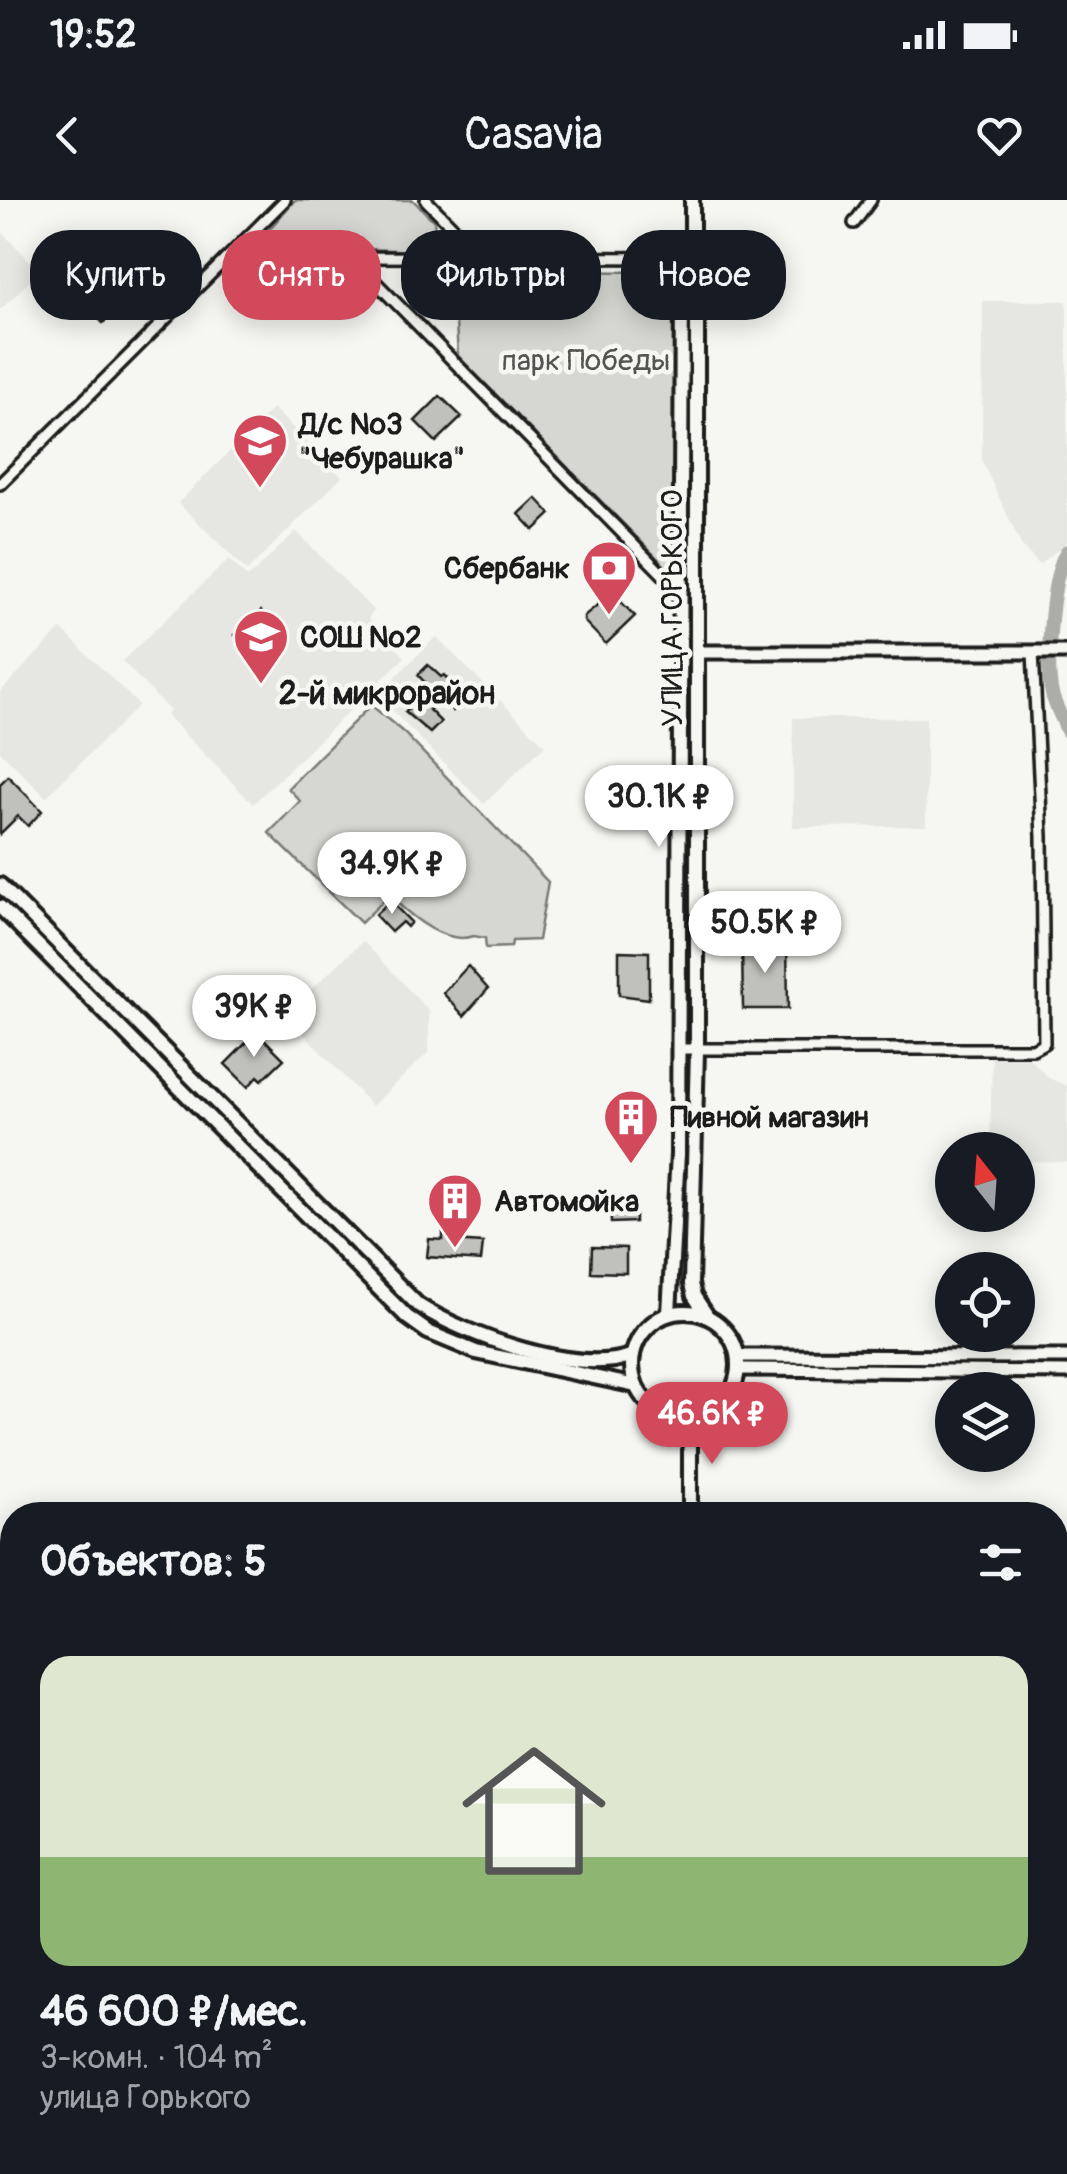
<!DOCTYPE html>
<html lang="ru">
<head>
<meta charset="utf-8">
<style>
  :root { --surface:#171b24; --page:#20242c; --text:#f1f3f6; --muted:#9ea1a6; --accent:#d1495b }
  body { margin:0; font-family:Pangolin,sans-serif; background:var(--page); color:var(--text); height:100vh; display:flex; flex-direction:column; font-size:38px; white-space:nowrap }
  * { box-sizing:border-box; margin:0 }
  p { font-size:32px; color:var(--muted) }
  .icon { flex:none; width:55px; height:55px; fill:none; stroke:currentColor; stroke-width:2; stroke-linecap:round; stroke-linejoin:round }
  .map { position:relative; flex:1; overflow:hidden }
  .details { position:absolute; left:0px; top:1302px; width:1068px; height:672px; display:flex; flex-direction:column; background:var(--surface); border-radius:40px 40px 0 0; box-shadow:0 5px 25px #0003 }
  .details>* { flex:none }
  .hud { position:absolute; left:30px; top:30px; width:1008px; height:90px; display:flex; gap:20px }
  .needle { width:65px; rotate:343deg }
  .buttons { position:absolute; left:935px; top:932px; display:grid; gap:20px }
  .buttons a { display:grid; place-items:center; width:100px; height:100px; border-radius:50%; background:var(--surface); box-shadow:0 5px 25px #0003; font-size:50px }
  .price { position:absolute; translate:-50% -85px; padding:0 22px; border-radius:35px; background:#fff; color:#222; font-size:32px; line-height:65px; filter:drop-shadow(0 2px 5px #0008) }
  .price::after { content:''; position:absolute; left:50%; top:60px; width:30px; height:22px; margin-left:-15px; background:inherit; clip-path:polygon(0 0,100% 0,50% 100%) }
  .price.selected { background:var(--accent); color:#fff }
  ul { padding:0; list-style:none }
  li { display:grid; align-content:center; gap:20px; height:530px; padding:0 40px }
  li span { display:grid; place-items:center; height:310px; border-radius:30px; color:#555 }
  li>.icon { margin-inline-start:auto }
  span .icon { width:180px; height:180px; fill:#fffc; stroke-width:1 }
  li b { font-size:42px }
  h2 { display:flex; justify-content:space-between; align-items:center; height:120px; padding:0 40px; font-size:42px }
  .tag { padding:0 35px; border-radius:40px; background:var(--surface); box-shadow:0 5px 25px #0003; font-size:35px; line-height:90px }
  .tag.selected { background:var(--accent); color:#fff }
  .status { display:flex; justify-content:space-between; align-items:center; height:70px; padding:0 50px; background:var(--surface); direction:ltr }
  .status svg { height:28px; fill:currentColor }
  header { display:flex; justify-content:space-between; align-items:center; height:130px; padding:0 40px; background:var(--surface); font-size:45px; font-weight:600 }
  .map>svg:first-child { display:block }
  .built { fill:#e6e6e2 }
  .green { fill:#d6d6d2; stroke:#797977; stroke-width:2.5 }
  .lines { fill:none; stroke-linecap:round; stroke-linejoin:round }
  .river { stroke:#acaca9; stroke-width:14 }
  .building { fill:#c0c0bd; stroke:#1c1c1c; stroke-width:2.5 }
  .minor-casing { stroke:#1c1c1c; stroke-width:16 }
  .tertiary-casing { stroke:#1c1c1c; stroke-width:19 }
  .secondary-casing { stroke:#1c1c1c; stroke-width:20 }
  .minor { stroke:#f6f6f2; stroke-width:9 }
  .tertiary { stroke:#f6f6f2; stroke-width:11 }
  .secondary { stroke:#f6f6f2; stroke-width:12 }
  .labels { text-anchor:middle; dominant-baseline:central; stroke-width:9; stroke-linejoin:round; paint-order:stroke }
  .park-label { font-size:30px; fill:#545453; stroke:#f6f6f2 }
  .poi-label { font-size:30px; font-weight:bold; fill:#1c1c1c; stroke:#f6f6f2; text-anchor:start }
  .street-label { font-size:30px; fill:#1c1c1c; stroke:#f6f6f2 }
  .neighbourhood-label { font-size:32px; font-weight:bold; fill:#1c1c1c; stroke:#f6f6f2 }
</style>
</head>
<body>
<div class="status"><b>19:52</b><svg viewBox="0 0 49 12"><path d="M0 12V9h3v3zM5 12V6h3v6zM10 12V3h3v9zM15 12V0h3v12zM26 1h20v11H26zM47 4h2v5h-2z"/></svg></div>
<header><svg class="icon" aria-label="back" viewBox="0 0 24 24"><path d="M15 5l-7 7 7 7"/></svg>Casavia<svg class="icon" aria-label="heart" viewBox="0 0 24 24"><path d="M12 20l-8-8c-3-5 5-10 8-4 3-6 11-1 8 4z"/></svg></header>
<div class="map">
<svg width="1067" height="1974" viewBox="0 0 1067 1974">
  <rect width="100%" height="100%" fill="#f6f6f2"/>
  <filter id="ink" filterUnits="userSpaceOnUse"><feTurbulence type="fractalNoise" baseFrequency=".01" numOctaves="2"/><feDisplacementMap in="SourceGraphic" scale="20" xChannelSelector="R" yChannelSelector="G"/><feConvolveMatrix kernelMatrix="1 2 1 2 8 2 1 2 1" color-interpolation-filters="sRGB"/></filter>
  <g filter="url(#ink)">
    <g class="built">
      <path d="M0,30L40,71L0,110Z"/>
      <path d="M983,101H1067V342L1039,365L1022,346L982,261Z"/>
      <path d="M273,208L342,277L247,371L178,303Z"/>
      <path d="M296,331L374,411L368,418L405,457L253,604L166,515L170,511L122,461L229,359L248,378Z"/>
      <path d="M61,429L139,505L46,597L0,551V492Z"/>
      <path d="M436,437L545,545L484,604L377,495Z"/>
      <path d="M793,518H926V626L793,627Z"/>
      <path d="M363,741L429,811V852L372,906L285,814Z"/>
      <path d="M992,858H1029L1049,878L1067,886V962L1018,961V950H990Z"/>
    </g>
    <g class="green">
      <path d="M295,0H413L434,21L437,42L430,49L417,51L274,45L266,33Z"/>
      <path d="M497,71L658,72L674,80L675,376L458,156L455,106L467,93L495,88Z"/>
      <path d="M371,505L404,533L548,682L538,740L512,741L511,747L486,748L485,738L474,736C446,745 415,720 392,698V692L361,723L269,633L300,601L288,588Z"/>
    </g>
    <g class="lines">
      <path class="river" d="M1067,351C1051,375 1045,465 1052,494C1055,506 1063,519 1067,531"/>
    </g>
    <g class="building">
      <path d="M101,92L118,109L103,123L86,106Z"/>
      <path d="M440,196L462,217L436,242L415,221Z"/>
      <path d="M536,298L551,314L534,330L519,314Z"/>
      <path d="M612,393L635,416L606,444L584,421V416Z"/>
      <path d="M261,411L286,437L260,461L235,435Z"/>
      <path d="M428,465L441,477L444,475L464,500L453,511L441,499L429,510L441,522L430,533L405,512L408,510L395,497L406,486L419,499L430,488L418,475Z"/>
      <path d="M8,576L42,611L28,626L18,616L0,634V584Z"/>
      <path d="M390,701L411,722L407,727L402,722L391,732L375,715Z"/>
      <path d="M787,742L788,809H743L742,743Z"/>
      <path d="M619,751L649,752V799L619,795Z"/>
      <path d="M468,766L488,789L464,816L443,793Z"/>
      <path d="M257,832L284,859L262,880L258,876L248,887L225,864Z"/>
      <path d="M610,997H635V1022L611,1023Z"/>
      <path d="M443,1031L453,1032L452,1041L483,1043L481,1061L427,1057L429,1039L443,1040Z"/>
      <path d="M592,1047L626,1048V1073L591,1072Z"/>
    </g>
    <g class="lines">
      <g class="minor-casing">
        <g id="minor">
          <path d="M426,0L484,59"/>
          <path d="M854,23L871,0"/>
          <path d="M351,57L681,393"/>
          <path d="M431,58L447,40L448,23"/>
          <path d="M225,60L268,51L351,57L692,58"/>
          <path d="M0,284L285,0"/>
          <path d="M679,849H1033L1044,843L1042,636L1033,452"/>
          <path d="M1055,1417H1067"/>
          <path d="M1055,1793L1067,1794"/>
          <path d="M1055,1912L1067,1913"/>
          <path d="M446,1974V1962"/>
          <path d="M558,1974V1962"/>
        </g>
      </g>
      <g class="tertiary-casing">
        <g id="tertiary">
          <path d="M698,452H1067"/>
          <path d="M738,1156L1067,1157"/>
          <path d="M738,1169L1067,1172"/>
        </g>
      </g>
      <g class="secondary-casing">
        <g id="secondary">
          <path d="M692,0V58L697,78V850L691,1084L694,1096L706,1114"/>
          <path d="M0,685L418,1105C465,1135 579,1177 633,1155"/>
          <path d="M0,707L407,1117L428,1132L476,1152L636,1186"/>
          <circle cx="685" cy="1165" r="53"/>
          <path d="M669,1113L678,954L682,77L692,58"/>
          <path d="M690,1219V1315"/>
          <path d="M688,1974V1962"/>
        </g>
      </g>
      <use href="#minor" class="minor"/>
      <use href="#tertiary" class="tertiary"/>
      <use href="#secondary" class="secondary"/>
    </g>
  </g>
  <defs>
    <g id="school-pin" transform="scale(2.875)"><path d="M0 17L-7.5 6A9.5 9.5 0 1 1 7.5 6Z" fill="#d1495b" stroke="#f6f6f2"/><path d="M0-5L7-2L0 1L-7-2ZM-4 1L0 2.5L4 1V4Q0 6-4 4Z" fill="#fff"/></g>
    <g id="bank-pin" transform="scale(2.875)"><path d="M0 17L-7.5 6A9.5 9.5 0 1 1 7.5 6Z" fill="#d1495b" stroke="#f6f6f2"/><path d="M-6-4H6V4H-6ZM0-2.3a2.3 2.3 0 1 0 0 4.6a2.3 2.3 0 1 0 0-4.6Z" fill="#fff"/></g>
    <g id="building-pin" transform="scale(2.875)"><path d="M0 17L-7.5 6A9.5 9.5 0 1 1 7.5 6Z" fill="#d1495b" stroke="#f6f6f2"/><path d="M-4-6H4V6H1V3H-1V6H-4ZM-2.5-4.3h1.7v1.8h-1.7ZM.8-4.3h1.7v1.8H.8ZM-2.5-1h1.7V.8h-1.7ZM.8-1h1.7V.8H.8Z" fill="#fff"/></g>
  </defs>
  <g fill-rule="evenodd">
    <use href="#school-pin" x="260" y="241"/>
    <use href="#bank-pin" x="609" y="368"/>
    <use href="#school-pin" x="261" y="437"/>
    <use href="#building-pin" x="631" y="917"/>
    <use href="#building-pin" x="455" y="1001"/>
  </g>
  <g class="labels">
    <g class="park-label">
      <text x="586" y="160">парк Победы</text>
    </g>
    <g class="poi-label">
      <text x="299" y="224">Д/c №3<tspan x="299" dy="34">"Чебурашка"</tspan></text>
      <text x="570" y="368" text-anchor="end">Сбербанк</text>
      <text x="300" y="437">СОШ №2</text>
      <text x="670" y="917">Пивной магазин</text>
      <text x="494" y="1001">Автомойка</text>
    </g>
    <g class="street-label">
      <text transform="translate(672 408) rotate(-90)">УЛИЦА ГОРЬКОГО</text>
    </g>
    <g class="neighbourhood-label">
      <text x="387" y="494">2-й микрорайон</text>
    </g>
  </g>
</svg>
<div class="buttons">
<a><svg class="needle" viewBox="-14 -14 28 28"><path d="M0-13l5 13h-10z" fill="#e53935"/><path d="M0 13l5-13h-10z" fill="#9ea1a6"/></svg></a>
<a><svg class="icon" aria-label="locate" viewBox="0 0 24 24"><circle cx="12" cy="12" r="6"/><path d="M12 2v4M12 18v4M2 12h4M18 12h4"/></svg></a>
<a><svg class="icon" aria-label="layers" viewBox="0 0 24 24"><path d="M12 4l9 5-9 5-9-5zM3 14l9 5 9-5"/></svg></a>
</div>
<b class="price" style="left:659px;top:650px">30.1K ₽</b>
<b class="price" style="left:392px;top:717px">34.9K ₽</b>
<b class="price" style="left:765px;top:776px">50.5K ₽</b>
<b class="price" style="left:254px;top:860px">39K ₽</b>
<b class="price selected" style="left:712px;top:1267px">46.6K ₽</b>
<div class="hud">
<a class="tag">Купить</a>
<a class="tag selected">Снять</a>
<a class="tag">Фильтры</a>
<a class="tag">Новое</a>
</div>
<section class="details">
<h2>Объектов: 5<svg class="icon" aria-label="filters" viewBox="0 0 24 24"><path d="M4 7h16M4 17h16"/><circle cx="9" cy="7" r="2"/><circle cx="15" cy="17" r="2"/></svg></h2>
<ul>
<li><span style="background:linear-gradient(#dfe7d0 65%,#8fb573 0)"><svg class="icon" aria-label="home" viewBox="0 0 24 24"><path d="M3 11l9-7 9 7M6 9v11h12V9"/></svg></span><div><b>46 600 ₽/мес.</b><p>3-комн. · 104 m²</p><p>улица Горького</p></div></li>
</ul>
</section>
</div>
</body>
</html>
